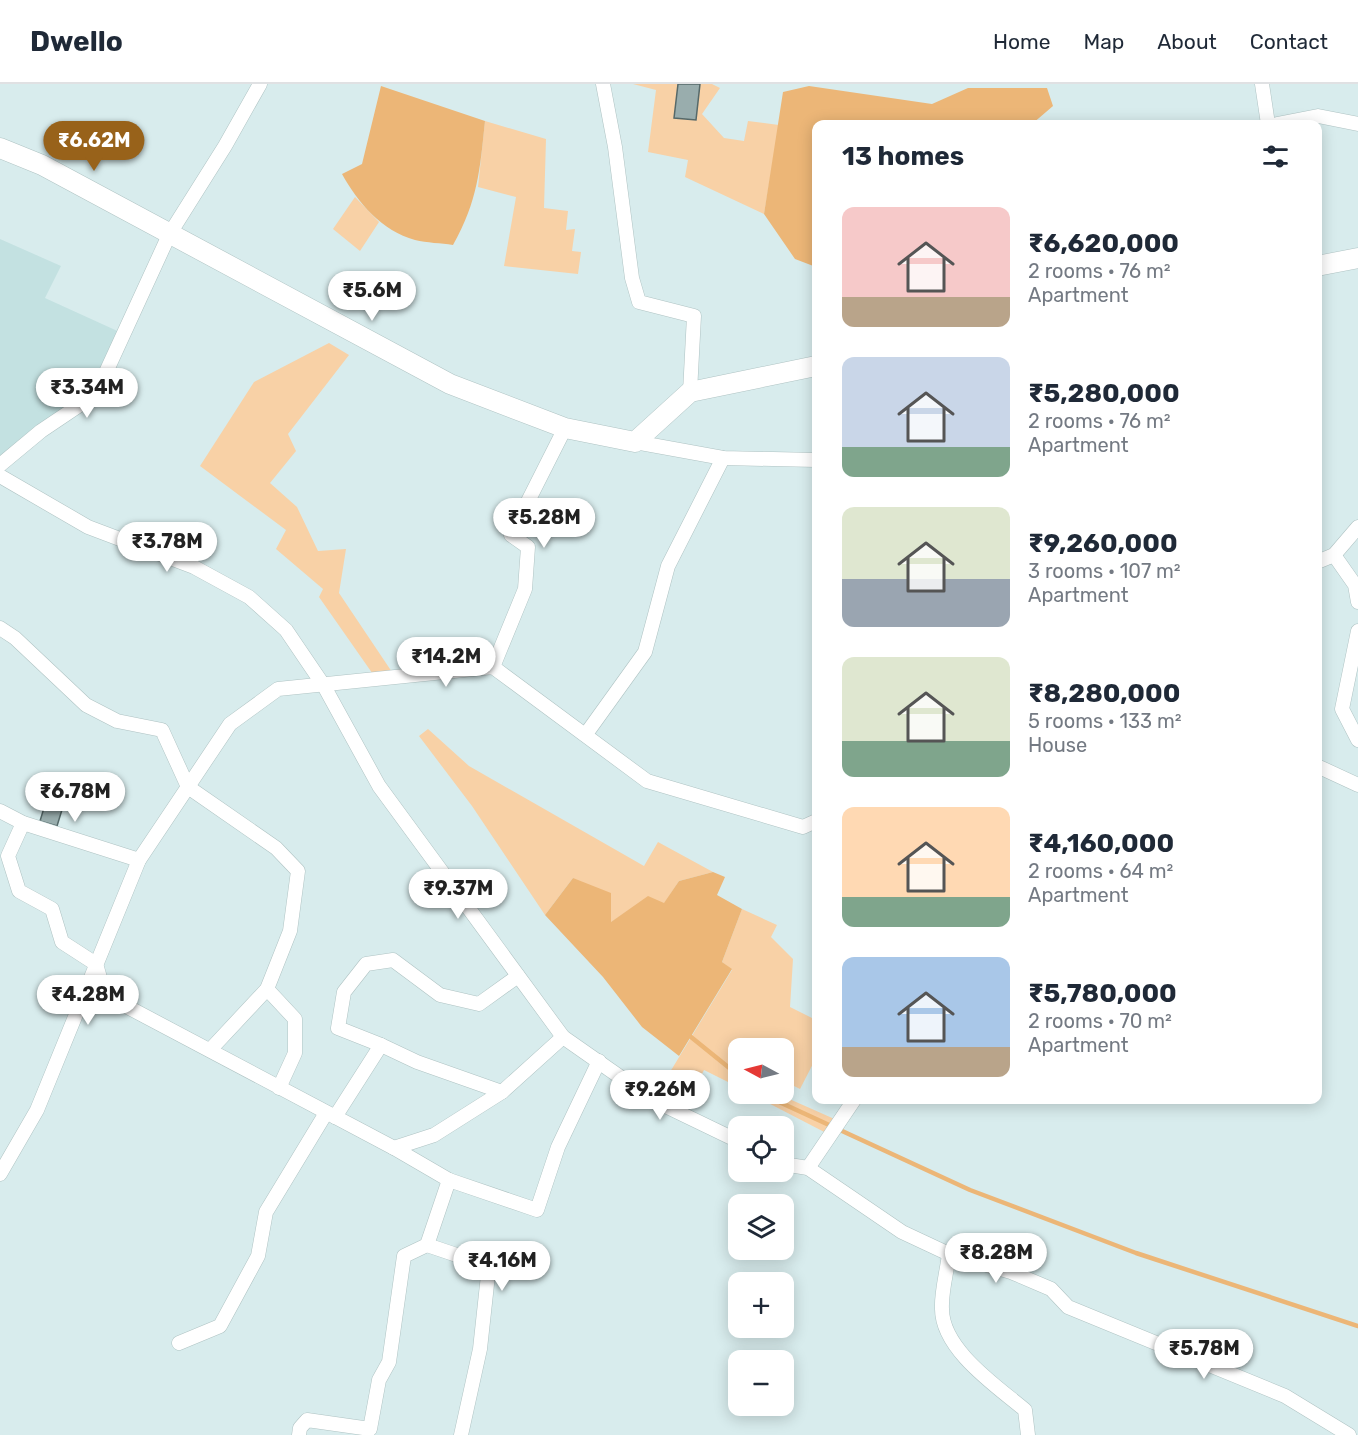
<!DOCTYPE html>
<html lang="en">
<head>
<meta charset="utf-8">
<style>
  :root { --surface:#fff; --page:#f2f2f3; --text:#1f2937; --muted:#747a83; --line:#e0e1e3; --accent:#98621a }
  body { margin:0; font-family:Rubik,sans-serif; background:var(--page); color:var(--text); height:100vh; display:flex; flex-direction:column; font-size:22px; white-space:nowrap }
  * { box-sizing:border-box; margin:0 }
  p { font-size:20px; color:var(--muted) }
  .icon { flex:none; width:33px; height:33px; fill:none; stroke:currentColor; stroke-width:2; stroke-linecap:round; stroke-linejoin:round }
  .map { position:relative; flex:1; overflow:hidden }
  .side { position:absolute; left:812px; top:36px; width:510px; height:984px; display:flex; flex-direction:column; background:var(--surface); border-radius:12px; box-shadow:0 3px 15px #0003 }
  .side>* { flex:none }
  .needle { width:39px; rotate:277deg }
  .controls { position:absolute; left:728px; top:954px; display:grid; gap:12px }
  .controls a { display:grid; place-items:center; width:66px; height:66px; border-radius:12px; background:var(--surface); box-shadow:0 3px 15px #0003; font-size:30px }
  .price { position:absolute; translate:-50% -51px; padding:0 14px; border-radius:21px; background:#fff; color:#222; font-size:20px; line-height:39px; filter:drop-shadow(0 2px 3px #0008) }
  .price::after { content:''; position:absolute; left:50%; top:36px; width:18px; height:14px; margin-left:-9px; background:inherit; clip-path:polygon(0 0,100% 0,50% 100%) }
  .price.current { background:var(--accent); color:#fff }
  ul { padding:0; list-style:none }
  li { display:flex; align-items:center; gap:18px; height:150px; padding:0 30px }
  li span { display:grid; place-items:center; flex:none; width:168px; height:120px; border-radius:12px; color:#555 }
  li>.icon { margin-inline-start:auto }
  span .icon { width:72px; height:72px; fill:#fffc; stroke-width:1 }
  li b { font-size:26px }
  h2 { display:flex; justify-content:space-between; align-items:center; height:72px; padding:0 30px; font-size:26px }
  header { display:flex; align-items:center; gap:36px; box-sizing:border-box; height:84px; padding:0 30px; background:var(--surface); border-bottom:2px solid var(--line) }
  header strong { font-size:28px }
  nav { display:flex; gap:33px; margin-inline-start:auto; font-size:21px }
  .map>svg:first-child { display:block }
  .built { fill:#c3e1e1 }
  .green { fill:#f8d1a6 }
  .water { fill:#ecb677 }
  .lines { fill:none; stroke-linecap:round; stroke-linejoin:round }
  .stream { stroke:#ecb677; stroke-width:4.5 }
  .building { fill:#99adad; stroke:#566969; stroke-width:1.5 }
  .minor-casing { stroke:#afc3c3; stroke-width:15 }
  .secondary-casing { stroke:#afc3c3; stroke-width:21 }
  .minor { stroke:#fff; stroke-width:14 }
  .secondary { stroke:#fff; stroke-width:20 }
</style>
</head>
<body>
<header>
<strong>Dwello</strong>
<nav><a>Home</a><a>Map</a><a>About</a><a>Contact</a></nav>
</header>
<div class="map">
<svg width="1358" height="1351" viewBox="0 0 1358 1351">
  <rect width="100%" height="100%" fill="#d8eced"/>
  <path class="built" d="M0,155L61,182L45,214L124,250L96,310L0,381Z"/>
  <g class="green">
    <path d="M633,0H712L720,4L702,30L724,54L744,57L748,37L779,41L764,130L685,93L688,76L648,68L656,6Z"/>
    <path d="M485,37L546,55L544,124L568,127L566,146L575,145L572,167L581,168L578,190L504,182L516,113L478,103Z"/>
    <path d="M355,113L379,138L360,167L333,145Z"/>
    <path d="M329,259L349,271L288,350L296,367L270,399L297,423L318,467L346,465L339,509L396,594L377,596L319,513L323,505L276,465L286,446L200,382L254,298Z"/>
    <path d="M428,645L469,682L644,782L658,758L713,788L679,797L664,820L648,813L610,839L573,794L545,831L472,722L419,652Z"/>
    <path d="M742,825L777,841L771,853L793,875L790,923L816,936V974L800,1005L786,998L783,1002V964H738V1003L704,986L682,1030L653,1016L732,886L722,878Z"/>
    <path d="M751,1010H778L839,1037L832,1052Z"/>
  </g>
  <g class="water">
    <path d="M381,2L485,37C480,85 478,117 453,161C441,159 427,159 415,156C382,147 358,119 342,90L362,80Z"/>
    <path d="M809,2L932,20L968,4H1047L1053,22L1032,40H816V183L795,175L764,130L783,8Z"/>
    <path d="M713,788L725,793L717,811L742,825L722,878L732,885L679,972L642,943L603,893L545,831L573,794L611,809V838L648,812L664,819L679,797Z"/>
  </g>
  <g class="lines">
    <g class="stream">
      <path d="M691,953L738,991"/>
      <path d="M762,1010L970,1106L1136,1169L1358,1242"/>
    </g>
  </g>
  <g class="building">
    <path d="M678,0H700L696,36L674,34Z"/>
    <path d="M48,711L65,716L57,742L40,737Z"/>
  </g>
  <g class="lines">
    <g class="minor-casing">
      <g id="minor">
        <path d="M603,0L615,63L632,194L639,218L694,232L690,308"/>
        <path d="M1262,0L1268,40"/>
        <path d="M1277,40L1318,32L1358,40"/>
        <path d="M635,358L723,374L816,376"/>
        <path d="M0,381L41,347L96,310L169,151L225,62L260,0"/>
        <path d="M0,392L88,443L194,483L249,513L286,546L324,602L379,702L563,953L653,1016L738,1057"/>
        <path d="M1334,471L1355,501L1358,518"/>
        <path d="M1317,478L1334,471L1358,443"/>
        <path d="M0,544L15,554L86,621L117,637L162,646L188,703L276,764L298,787L290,847L267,905L210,966"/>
        <path d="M1358,547L1342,625L1358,656"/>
        <path d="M493,583L525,505L528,463L511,451L565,344"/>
        <path d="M586,650L645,568L668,482L723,374"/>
        <path d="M1317,682L1358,701"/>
        <path d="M0,727L23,739L139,776"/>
        <path d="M23,739L8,772L19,807L52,825L62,858L96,880L105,911L394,1064L449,1096L537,1126L558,1063L599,977"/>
        <path d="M267,905L295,935V969L279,1004"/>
        <path d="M381,961L417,978L502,1008"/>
        <path d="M335,1033L381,961L338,944L344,908L366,880L393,876L440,911L479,920L518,892"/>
        <path d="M394,1064L434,1051L502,1008L563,953"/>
        <path d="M783,1080L808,1084L902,1148L949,1170L1011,1188L1051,1205L1068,1223L1285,1312L1349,1351"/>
        <path d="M808,1084L854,1016"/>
        <path d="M0,1090L37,1026L139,776L230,640L278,605L493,583L647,697L803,743L816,737"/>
        <path d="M449,1096L427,1161L489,1182L480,1265L461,1351"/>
        <path d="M949,1170C947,1188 941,1208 942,1225C942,1266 998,1303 1025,1326L1028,1351"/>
        <path d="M179,1259L220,1242L258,1172L266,1128L326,1029"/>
        <path d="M299,1351L300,1344L307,1336L370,1345L379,1296L389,1278L404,1172L427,1161"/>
      </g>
    </g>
    <g class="secondary-casing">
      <g id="secondary">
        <path d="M0,64L42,81L450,300L565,344L635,358L690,308L816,282"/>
        <path d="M1317,182L1358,174"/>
      </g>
    </g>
    <use href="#minor" class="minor"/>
    <use href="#secondary" class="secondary"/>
  </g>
</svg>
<div class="controls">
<a><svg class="needle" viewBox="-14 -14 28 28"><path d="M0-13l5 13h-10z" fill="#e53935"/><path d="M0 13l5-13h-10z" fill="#747a83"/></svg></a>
<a><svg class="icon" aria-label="locate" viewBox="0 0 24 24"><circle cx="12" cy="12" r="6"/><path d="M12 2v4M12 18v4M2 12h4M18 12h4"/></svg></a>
<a><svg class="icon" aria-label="layers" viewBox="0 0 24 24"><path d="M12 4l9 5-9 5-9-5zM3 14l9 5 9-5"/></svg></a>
<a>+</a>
<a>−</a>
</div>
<b class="price current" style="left:94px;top:88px">₹6.62M</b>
<b class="price" style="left:372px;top:238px">₹5.6M</b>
<b class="price" style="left:87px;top:335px">₹3.34M</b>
<b class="price" style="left:544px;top:465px">₹5.28M</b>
<b class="price" style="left:167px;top:489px">₹3.78M</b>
<b class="price" style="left:446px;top:604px">₹14.2M</b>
<b class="price" style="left:75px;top:739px">₹6.78M</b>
<b class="price" style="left:458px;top:836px">₹9.37M</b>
<b class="price" style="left:88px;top:942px">₹4.28M</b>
<b class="price" style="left:660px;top:1037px">₹9.26M</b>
<b class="price" style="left:996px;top:1200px">₹8.28M</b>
<b class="price" style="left:502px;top:1208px">₹4.16M</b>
<b class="price" style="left:1204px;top:1296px">₹5.78M</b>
<section class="side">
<h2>13 homes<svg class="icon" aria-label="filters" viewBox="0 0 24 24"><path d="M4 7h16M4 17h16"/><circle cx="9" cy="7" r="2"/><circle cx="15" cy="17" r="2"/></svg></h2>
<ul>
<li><span style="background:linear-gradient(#f6c9c9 75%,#b9a48a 0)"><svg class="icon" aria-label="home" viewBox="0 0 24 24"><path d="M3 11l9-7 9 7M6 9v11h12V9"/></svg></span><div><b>₹6,620,000</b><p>2 rooms · 76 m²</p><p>Apartment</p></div></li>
<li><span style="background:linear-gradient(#c9d6e8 75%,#7fa58c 0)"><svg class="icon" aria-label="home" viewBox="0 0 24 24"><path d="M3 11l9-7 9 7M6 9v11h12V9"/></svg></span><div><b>₹5,280,000</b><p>2 rooms · 76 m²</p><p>Apartment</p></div></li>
<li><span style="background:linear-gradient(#dfe7d0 60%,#9aa5b1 0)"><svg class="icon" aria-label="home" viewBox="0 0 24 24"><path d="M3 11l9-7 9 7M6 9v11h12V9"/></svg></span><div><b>₹9,260,000</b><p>3 rooms · 107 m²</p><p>Apartment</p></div></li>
<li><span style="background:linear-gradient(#dfe7d0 70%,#7fa58c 0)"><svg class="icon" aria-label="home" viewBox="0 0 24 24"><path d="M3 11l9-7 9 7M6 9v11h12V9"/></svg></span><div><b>₹8,280,000</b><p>5 rooms · 133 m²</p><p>House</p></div></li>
<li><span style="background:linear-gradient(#ffd9b3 75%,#7fa58c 0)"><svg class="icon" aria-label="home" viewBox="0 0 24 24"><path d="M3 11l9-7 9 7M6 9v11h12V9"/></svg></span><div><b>₹4,160,000</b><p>2 rooms · 64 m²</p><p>Apartment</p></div></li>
<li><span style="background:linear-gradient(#a9c7e8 75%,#b9a48a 0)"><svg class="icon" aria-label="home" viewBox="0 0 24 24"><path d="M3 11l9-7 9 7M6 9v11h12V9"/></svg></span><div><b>₹5,780,000</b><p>2 rooms · 70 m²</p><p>Apartment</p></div></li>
</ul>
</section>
</div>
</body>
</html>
